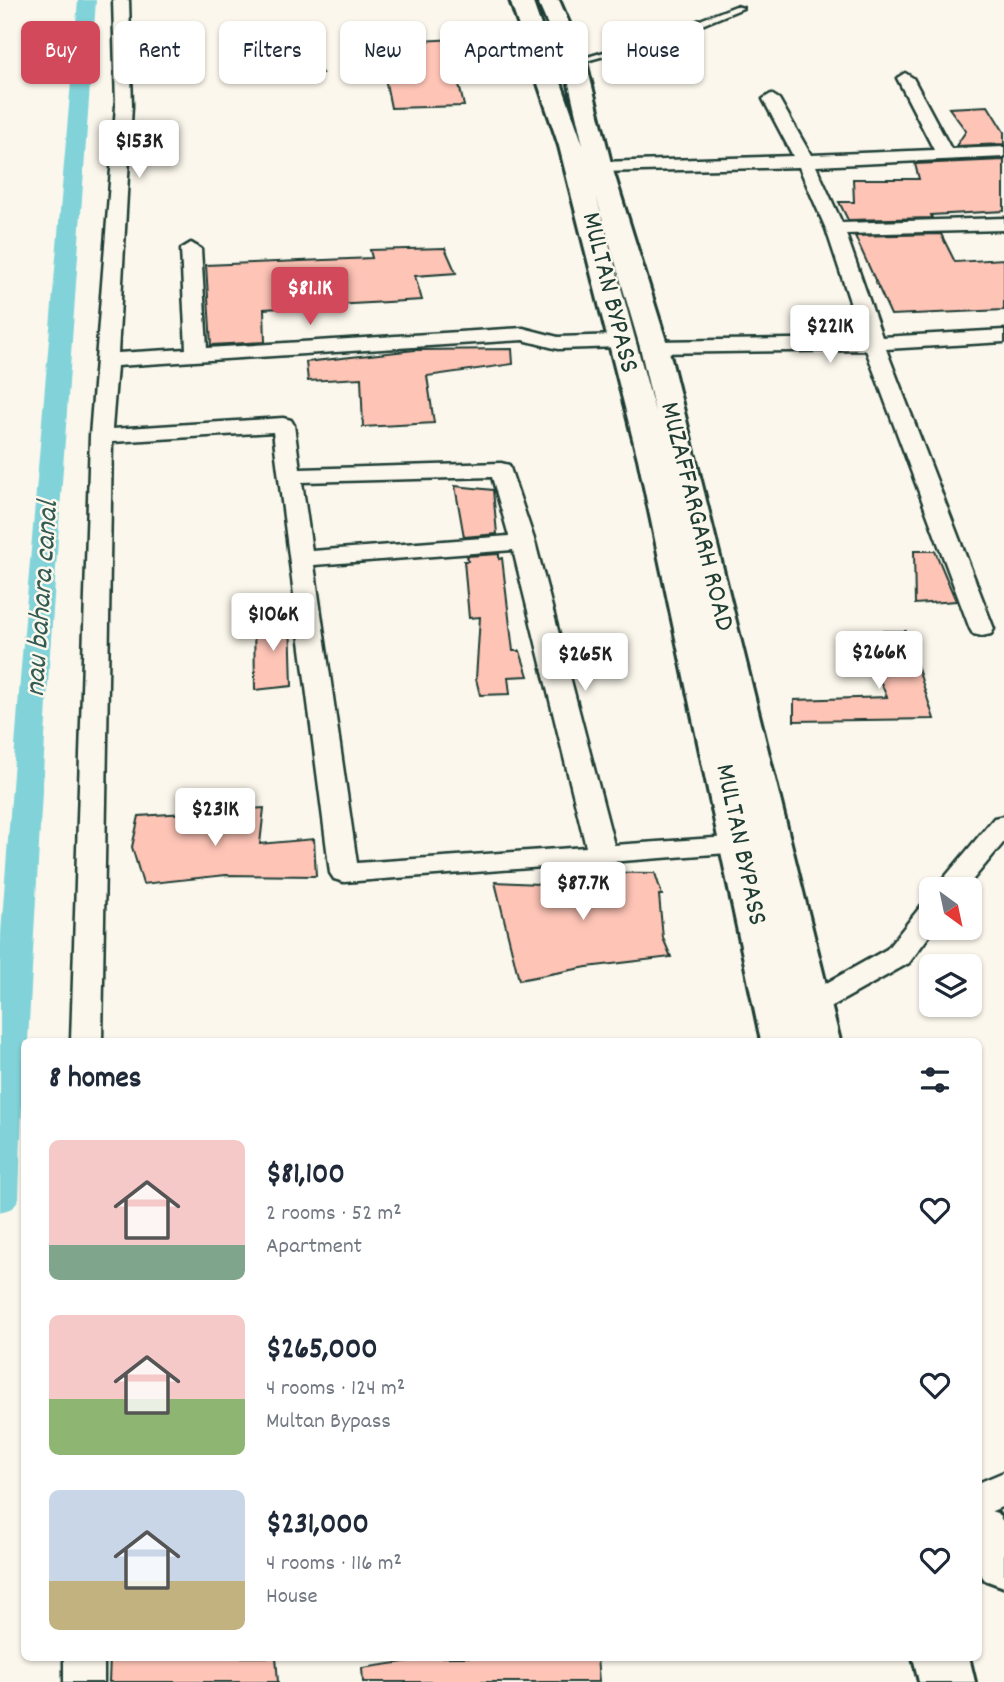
<!DOCTYPE html>
<html lang="en">
<head>
<meta charset="utf-8">
<style>
  :root { --surface:#fff; --page:#f6f6f7; --text:#1f2937; --muted:#747a83; --accent:#d1495b }
  body { margin:0; font-family:Dekko,sans-serif; background:var(--page); color:var(--text); height:100vh; display:flex; flex-direction:column; font-size:26px; white-space:nowrap }
  * { box-sizing:border-box; margin:0 }
  p { font-size:23px; color:var(--muted) }
  .icon { flex:none; width:38px; height:38px; fill:none; stroke:currentColor; stroke-width:2; stroke-linecap:round; stroke-linejoin:round }
  .map { position:relative; flex:1; overflow:hidden }
  .panel { position:absolute; left:21px; top:1038px; width:961px; height:623px; display:flex; flex-direction:column; background:var(--surface); border-radius:10px; box-shadow:0 2px 5px #0004 }
  .panel>* { flex:none }
  .hud { position:absolute; left:21px; top:21px; width:962px; height:63px; display:flex; gap:14px }
  .needle { width:46px; rotate:147deg }
  .buttons { position:absolute; left:919px; top:877px; display:grid; gap:14px }
  .buttons a { display:grid; place-items:center; width:63px; height:63px; border-radius:10px; background:var(--surface); box-shadow:0 2px 5px #0004; font-size:35px }
  .price { position:absolute; translate:-50% -60px; padding:0 16px; border-radius:7px; background:#fff; color:#222; font-size:23px; line-height:46px; filter:drop-shadow(0 2px 4px #0008) }
  .price::after { content:''; position:absolute; left:50%; top:42px; width:21px; height:16px; margin-left:-10px; background:inherit; clip-path:polygon(0 0,100% 0,50% 100%) }
  .price.selected { background:var(--accent); color:#fff }
  ul { padding:0; list-style:none }
  li { display:flex; align-items:center; gap:21px; height:175px; padding:0 28px }
  li span { display:grid; place-items:center; flex:none; width:196px; height:140px; border-radius:10px; color:#555 }
  li>.icon { margin-inline-start:auto }
  span .icon { width:84px; height:84px; fill:#fffc; stroke-width:1 }
  li b { font-size:30px }
  h2 { display:flex; justify-content:space-between; align-items:center; height:84px; padding:0 28px; font-size:30px }
  .pill { padding:0 24px; border-radius:10px; background:var(--surface); box-shadow:0 2px 5px #0004; font-size:24px; line-height:63px }
  .pill.selected { background:var(--accent); color:#fff }
  .map>svg:first-child { display:block }
  .lines { fill:none; stroke-linecap:round; stroke-linejoin:round }
  .canal { fill:#81d3d9; fill-rule:evenodd }
  .building { fill:#fec4b6; stroke:#1f3d34; stroke-width:2 }
  .lane-casing { stroke:#1f3d34; stroke-width:5 }
  .street-casing { stroke:#1f3d34; stroke-width:5 }
  .primary-casing { stroke:#1f3d34; stroke-width:6 }
  .lane { fill:#fbf7ec; fill-rule:evenodd }
  .street { fill:#fbf7ec; fill-rule:evenodd }
  .primary { fill:#fbf7ec; fill-rule:evenodd }
  .labels { text-anchor:middle; dominant-baseline:central; stroke-width:5; stroke-linejoin:round; paint-order:stroke }
  .street-label { font-size:28px; fill:#1f3d34; stroke:#fbf7ec }
  .water-label { font-size:30px; font-style:italic; fill:#335b55; stroke:#fbf7ec }
</style>
</head>
<body>
<div class="map">
<svg width="1004" height="1682" viewBox="0 0 1004 1682">
  <rect width="100%" height="100%" fill="#fbf7ec"/>
  <filter id="ink" filterUnits="userSpaceOnUse"><feTurbulence type="fractalNoise" baseFrequency=".0143" numOctaves="2"/><feDisplacementMap in="SourceGraphic" scale="14" xChannelSelector="R" yChannelSelector="G"/><feConvolveMatrix kernelMatrix="1 2 1 2 8 2 1 2 1" color-interpolation-filters="sRGB"/></filter>
  <g filter="url(#ink)">
    <g class="lines">
      <path class="canal" d="M78,0H96L49,667L28,1041H24L19,1198L13,1208L0,1212V946L21,667Z"/>
    </g>
    <g class="building">
      <path d="M295,39L322,73L295,77L269,42Z"/>
      <path d="M455,39L460,71H456L464,106L391,108L379,48L386,47L385,43Z"/>
      <path d="M988,106L1004,132V144L956,146L966,131L949,108Z"/>
      <path d="M1004,160V211L931,215L932,218L848,220L839,202H854L853,179H919L915,164Z"/>
      <path d="M941,234L955,262L1004,259V310L891,315L855,236Z"/>
      <path d="M445,248L456,273L415,276L422,300L264,309L265,342L211,345L206,265L372,258L370,250Z"/>
      <path d="M512,349L513,364L427,376L434,423L363,427L361,378L308,381L306,362L415,350Z"/>
      <path d="M455,486L493,490L497,534L464,537Z"/>
      <path d="M914,551H935L956,601L915,604Z"/>
      <path d="M499,554V559L502,558L513,651H520L528,676L508,677L510,694L480,695L476,679L480,617L469,618L464,561H468L467,556Z"/>
      <path d="M254,617H290L292,686L255,690Z"/>
      <path d="M878,631H906L934,719L794,721V700L887,697L872,662L889,661Z"/>
      <path d="M264,808L260,844L314,839L316,876L226,875L143,884L132,847L139,816Z"/>
      <path d="M559,872L655,873L662,895H659L663,938L671,957L587,967L519,980L495,882L562,885Z"/>
      <path d="M110,1657H276L278,1682H109Z"/>
      <path d="M410,1657H597L599,1682H363L362,1668L411,1661Z"/>
    </g>
    <g class="lines">
      <g class="lane-casing">
        <path id="lane" d="M736,6L743,8L670,38L575,64L571,62L664,34Z"/>
      </g>
      <g class="street-casing">
        <g id="street">
          <path d="M113,0H129L132,106L118,353L186,349L181,249L191,243L201,249L207,348L523,328L558,337L620,335L627,337L630,341L627,345L620,347L558,349L523,340L117,366L112,429L283,418L291,420L294,425L300,469L501,463L509,465L535,542L614,845L757,835L767,838L771,844L767,850L344,882L334,879L330,873L273,432L112,442L102,1041H71L90,436L116,106ZM492,477L509,536L312,551L302,482ZM513,550L586,847L357,863L314,565Z"/>
          <path d="M905,73L913,78L951,149L1004,147V157L816,166L842,223L1004,218V230L846,234L882,337L1004,330V342L886,349L994,629L991,634L982,636L973,634L970,629L866,350L654,353L647,351L644,347L647,343L654,341L862,338L826,229L799,167L600,172L591,167L600,162L793,156L763,99L771,94L779,99L811,155L934,150L897,78Z"/>
          <path d="M1004,816V842L965,889H935L994,818Z"/>
          <path d="M931,904V928H935L909,963L820,1013L809,1016L798,1013L794,1006L798,999L887,949L921,906Z"/>
          <path d="M1004,1472V1506L978,1517V1483Z"/>
          <rect x="64" y="1657" width="40" height="25"/>
        </g>
      </g>
      <g class="primary-casing">
        <g id="primary">
          <path d="M510,0H532L583,145L564,62L537,0H559L586,62L612,167L668,347L840,1041H761L638,459L559,146ZM596,196L640,347L655,412Z"/>
          <path d="M978,1507L997,1513L1004,1523V1587L985,1580L978,1571Z"/>
          <path d="M913,1657H969L975,1682H919Z"/>
        </g>
      </g>
      <use href="#lane" class="lane"/>
      <use href="#street" class="street"/>
      <use href="#primary" class="primary"/>
    </g>
  </g>
  <g class="labels">
    <g class="street-label">
      <text transform="translate(608 293) rotate(76)">MULTAN BYPASS</text>
      <text transform="translate(695 517) rotate(76)">MUZAFFARGARH ROAD</text>
      <text transform="translate(739 845) rotate(78)">MULTAN BYPASS</text>
    </g>
    <g class="water-label">
      <text transform="translate(44 599) rotate(-86)">nau bahara canal</text>
    </g>
  </g>
</svg>
<div class="buttons">
<a><svg class="needle" viewBox="-14 -14 28 28"><path d="M0-13l5 13h-10z" fill="#e53935"/><path d="M0 13l5-13h-10z" fill="#747a83"/></svg></a>
<a><svg class="icon" aria-label="layers" viewBox="0 0 24 24"><path d="M12 4l9 5-9 5-9-5zM3 14l9 5 9-5"/></svg></a>
</div>
<b class="price" style="left:139px;top:180px">$153K</b>
<b class="price selected" style="left:310px;top:327px">$81.1K</b>
<b class="price" style="left:830px;top:365px">$221K</b>
<b class="price" style="left:273px;top:653px">$106K</b>
<b class="price" style="left:879px;top:691px">$266K</b>
<b class="price" style="left:585px;top:693px">$265K</b>
<b class="price" style="left:215px;top:848px">$231K</b>
<b class="price" style="left:583px;top:922px">$87.7K</b>
<div class="hud">
<a class="pill selected">Buy</a>
<a class="pill">Rent</a>
<a class="pill">Filters</a>
<a class="pill">New</a>
<a class="pill">Apartment</a>
<a class="pill">House</a>
</div>
<section class="panel">
<h2>8 homes<svg class="icon" aria-label="filters" viewBox="0 0 24 24"><path d="M4 7h16M4 17h16"/><circle cx="9" cy="7" r="2"/><circle cx="15" cy="17" r="2"/></svg></h2>
<ul>
<li><span style="background:linear-gradient(#f6c9c9 75%,#7fa58c 0)"><svg class="icon" aria-label="home" viewBox="0 0 24 24"><path d="M3 11l9-7 9 7M6 9v11h12V9"/></svg></span><div><b>$81,100</b><p>2 rooms · 52 m²</p><p>Apartment</p></div><svg class="icon" aria-label="heart" viewBox="0 0 24 24"><path d="M12 20l-8-8c-3-5 5-10 8-4 3-6 11-1 8 4z"/></svg></li>
<li><span style="background:linear-gradient(#f6c9c9 60%,#8fb573 0)"><svg class="icon" aria-label="home" viewBox="0 0 24 24"><path d="M3 11l9-7 9 7M6 9v11h12V9"/></svg></span><div><b>$265,000</b><p>4 rooms · 124 m²</p><p>Multan Bypass</p></div><svg class="icon" aria-label="heart" viewBox="0 0 24 24"><path d="M12 20l-8-8c-3-5 5-10 8-4 3-6 11-1 8 4z"/></svg></li>
<li><span style="background:linear-gradient(#c9d6e8 65%,#c2b280 0)"><svg class="icon" aria-label="home" viewBox="0 0 24 24"><path d="M3 11l9-7 9 7M6 9v11h12V9"/></svg></span><div><b>$231,000</b><p>4 rooms · 116 m²</p><p>House</p></div><svg class="icon" aria-label="heart" viewBox="0 0 24 24"><path d="M12 20l-8-8c-3-5 5-10 8-4 3-6 11-1 8 4z"/></svg></li>
</ul>
</section>
</div>
</body>
</html>
